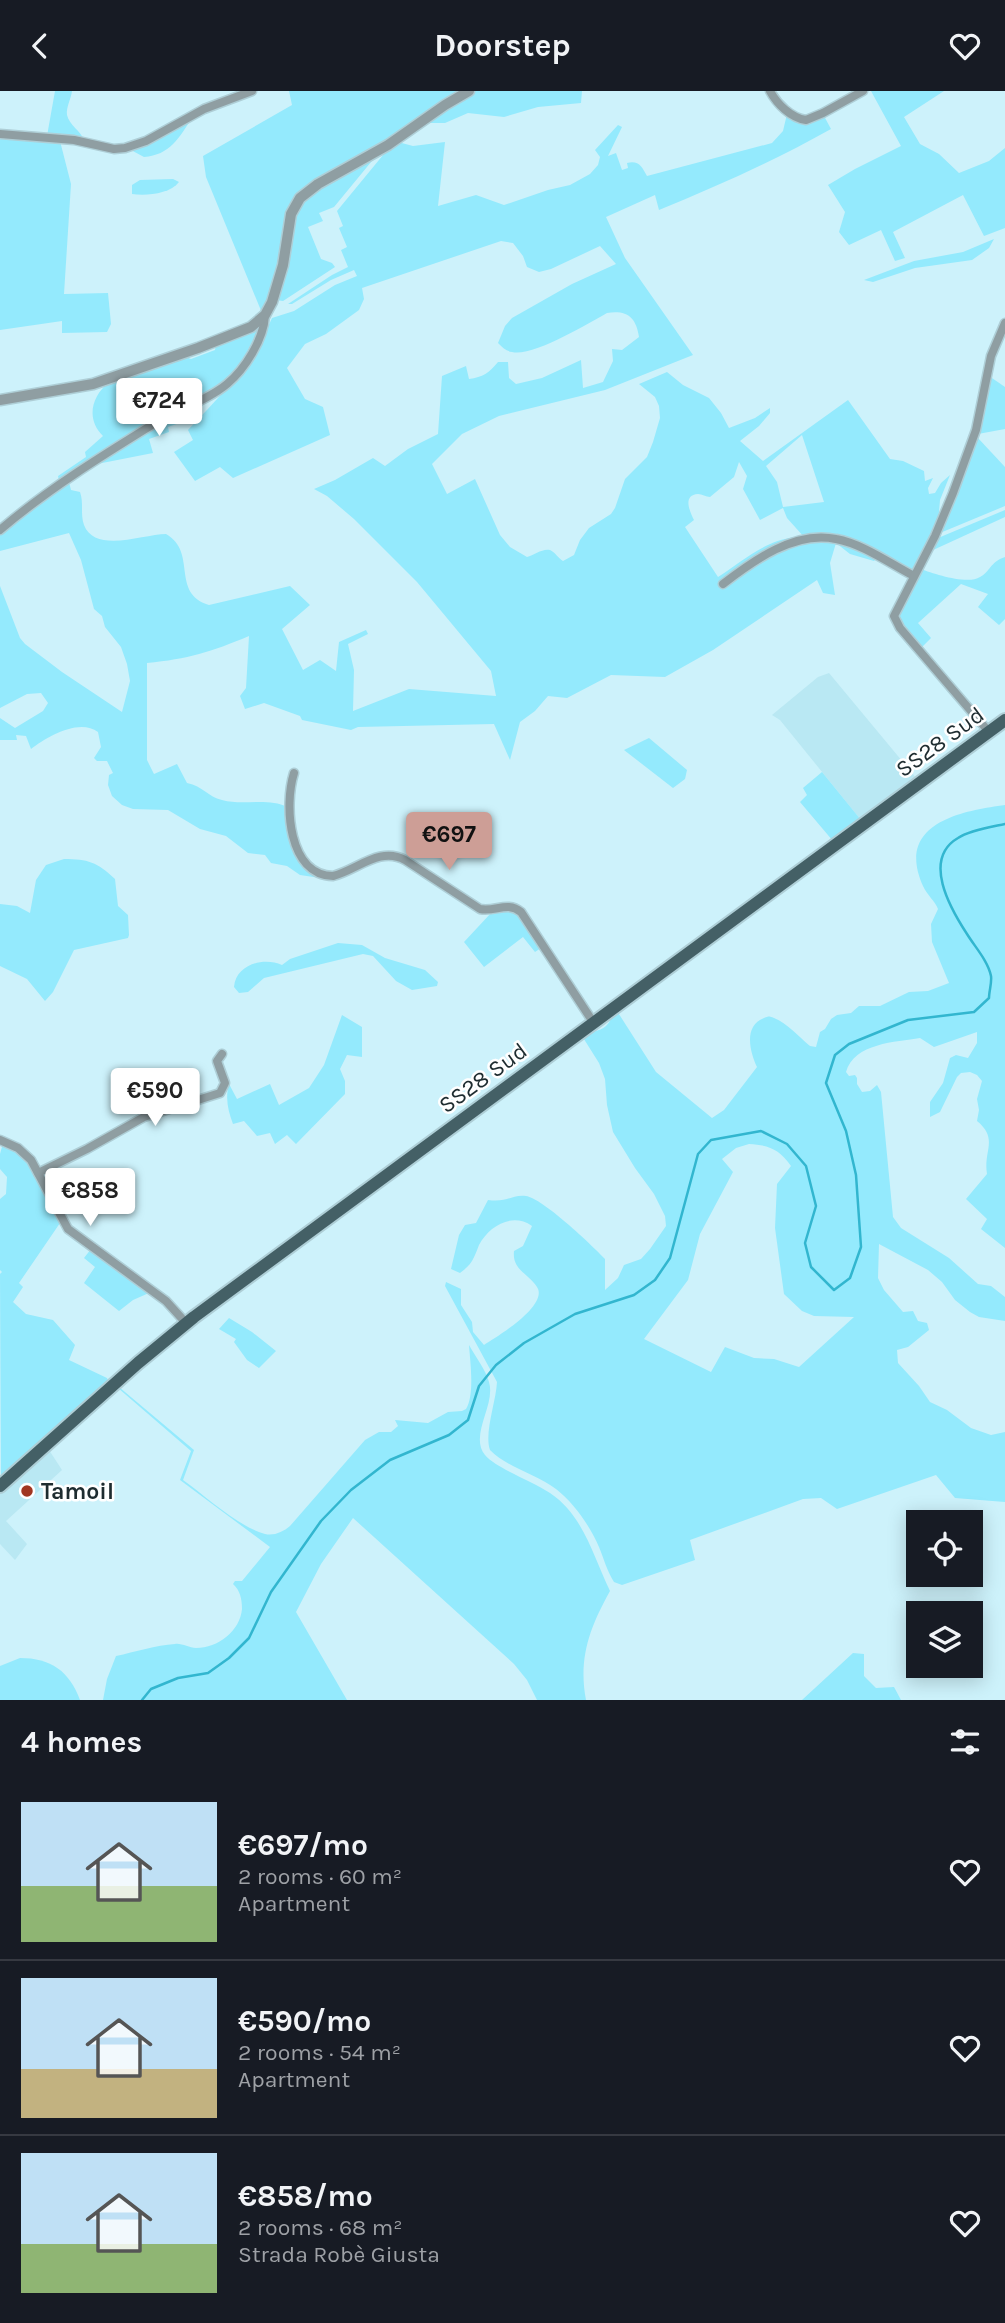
<!DOCTYPE html>
<html lang="en">
<head>
<meta charset="utf-8">
<style>
  :root { --surface:#171b24; --page:#242831; --text:#f1f3f6; --muted:#9ea1a6; --line:#363941; --accent:#cd9e96 }
  body { margin:0; font-family:Karla,sans-serif; background:var(--page); color:var(--text); height:100vh; display:flex; flex-direction:column; font-size:26px; white-space:nowrap }
  * { box-sizing:border-box; margin:0 }
  p { font-size:23px; color:var(--muted) }
  .icon { flex:none; width:38px; height:38px; fill:none; stroke:currentColor; stroke-width:2; stroke-linecap:round; stroke-linejoin:round }
  .map { position:relative; height:1609px; overflow:hidden }
  .details { display:flex; flex-direction:column; background:var(--surface); flex:1 }
  .details>* { flex:none }
  .controls { position:absolute; left:906px; top:1419px; display:grid; gap:14px }
  .controls a { display:grid; place-items:center; width:77px; height:77px; border-radius:0px; background:var(--surface); box-shadow:0 4px 18px #0003; font-size:35px }
  .price { position:absolute; translate:-50% -60px; padding:0 16px; border-radius:7px; background:#fff; color:#222; font-size:23px; line-height:46px; filter:drop-shadow(0 2px 4px #0008) }
  .price::after { content:''; position:absolute; left:50%; top:42px; width:21px; height:16px; margin-left:-10px; background:inherit; clip-path:polygon(0 0,100% 0,50% 100%) }
  .price.selected { background:var(--accent); color:#111 }
  ul { padding:0; list-style:none }
  li { display:flex; align-items:center; gap:21px; height:175px; padding:0 21px }
  li+li { border-top:2px solid var(--line) }
  li span { display:grid; place-items:center; flex:none; width:196px; height:140px; border-radius:0px; color:#555 }
  li>.icon { margin-inline-start:auto }
  span .icon { width:84px; height:84px; fill:#fffc; stroke-width:1 }
  li b { font-size:30px }
  h2 { display:flex; justify-content:space-between; align-items:center; height:84px; padding:0 21px; font-size:30px }
  header { display:flex; justify-content:space-between; align-items:center; height:91px; padding:0 21px; background:var(--surface); font-size:32px; font-weight:700 }
  .map>svg:first-child { display:block }
  .built { fill:#b9e8f3 }
  .green { fill:#94eafd; fill-rule:evenodd }
  .lines { fill:none; stroke-linecap:round; stroke-linejoin:round }
  .stream { stroke:#32b6cf; stroke-width:2.5 }
  .minor-casing { stroke:#aeced6; stroke-width:11 }
  .tertiary-casing { stroke:#aeced6; stroke-width:13 }
  .primary-casing { stroke:#aeced6; stroke-width:16 }
  .minor { stroke:#8f9ea2; stroke-width:8 }
  .tertiary { stroke:#8f9ea2; stroke-width:10 }
  .primary { stroke:#446066; stroke-width:12 }
  .poi-dot { fill:#a03621; stroke:#fff; stroke-width:2.5 }
  .labels { text-anchor:middle; dominant-baseline:central; stroke-width:5; stroke-linejoin:round; paint-order:stroke }
  .street-label { font-size:23px; fill:#1e2c30; stroke:#fff }
  .poi-label { font-size:23px; font-weight:bold; fill:#1e2c30; stroke:#fff; text-anchor:start }
</style>
</head>
<body>
<header><svg class="icon" aria-label="back" viewBox="0 0 24 24"><path d="M15 5l-7 7 7 7"/></svg>Doorstep<svg class="icon" aria-label="heart" viewBox="0 0 24 24"><path d="M12 20l-8-8c-3-5 5-10 8-4 3-6 11-1 8 4z"/></svg></header>
<div class="map">
<svg width="1005" height="1609" viewBox="0 0 1005 1609">
  <rect width="100%" height="100%" fill="#cdf2fb"/>
  <g class="built">
    <path d="M829,582L917,688L861,729L780,629L772,624L818,586Z"/>
    <path d="M49,1359L62,1379L6,1430L27,1453L15,1469L0,1453V1401Z"/>
  </g>
  <g class="green">
    <path d="M55,0H72C71,8 66,16 67,24C69,34 81,40 84,49L47,45Z"/>
    <path d="M289,0H463L394,47L297,106L270,207L262,222L206,86L203,65L292,14Z"/>
    <path d="M475,0H582L581,12L538,16L504,26L468,22L445,32H423Z"/>
    <path d="M871,0H944L904,26L920,53L939,63L959,82L989,70L1005,57V137L984,145L963,104L893,141L905,167L895,170L881,139L849,154L839,141L845,121L828,94L855,78L901,55Z"/>
    <path d="M787,23L798,30L824,25L831,38C776,69 718,95 659,119L655,104L606,126L625,167L693,264L605,299L499,325L462,343L432,373L447,403L475,388L500,444L510,456L527,466C534,464 543,457 550,459C555,461 558,467 563,470L574,464L580,449L589,437L611,423L615,417L625,388L647,366L653,351L660,327L659,315L655,306L639,293L667,281L683,294L709,307L721,322L729,337L755,327L770,317V322L759,335L740,350L763,370L848,309L890,368L903,370L924,380L925,390L933,387L928,397L929,403L935,402L941,392L950,384L940,409L938,432L915,476L911,479L850,450L804,446L787,427L783,417L760,429L743,398L747,385L739,371L734,386L710,406C706,406 702,403 698,403C682,404 690,421 694,429L685,436L718,486C743,470 764,450 795,446L797,447L751,476C805,447 820,441 876,468L874,470L850,463L836,452L830,472L835,504L823,502L817,489L713,559L665,586L611,584L567,607L548,605L535,620L520,631L510,669L494,633L358,636L351,639L302,629L300,625L264,612L245,618L240,605L246,597L249,545C211,561 188,568 147,572V669L154,683L177,673L187,692C203,695 208,706 222,709C244,715 266,706 288,716L291,747L319,784L327,788L300,784L287,775L271,772L265,764L248,762L226,745L200,738L168,719L133,718L122,714L112,705L108,694L109,684L113,682L107,670H97L94,667L101,656L98,641C79,627 47,646 31,658L26,645L16,644L17,649H0V627L15,637L43,620L48,612L41,602L27,603L0,617V495L20,547L25,553L62,581L122,621L130,590L127,573L121,556L105,536L102,525L94,518L81,469L69,442L0,460V443L37,412L69,391L71,399L80,401C84,412 80,423 84,434C95,463 144,443 166,443C198,461 170,502 209,514L290,495L310,514L282,538L303,579L320,569L336,580L339,551L366,539L368,543L348,553L354,579L353,620L409,598L496,605L491,580L417,491L354,428L327,405L314,398L335,389L373,367L385,375L408,358L438,343L442,285L466,275L469,288C483,286 489,282 498,271H508L509,287L516,293L542,287L581,269L583,297L603,291L613,270L612,258L622,259L639,246C636,226 627,219 607,222C587,233 533,266 512,261C506,260 503,257 498,252L505,235L512,227L572,193L616,173L600,155L551,178L539,181L527,176L523,165L513,152L501,150L362,197L364,208L359,219L326,243L305,253L287,277L305,308L323,316L330,344L233,387L220,376L195,390L174,361L193,349L188,339C223,302 252,274 272,227L294,220L335,194L357,185L354,179L331,189L292,213H288L332,184L348,176L341,159L347,156L339,137L343,135L337,120L388,58L398,51L413,55L445,51L438,115L476,104L504,114L548,99L570,94L590,83L598,74L600,66L595,59L618,34L622,36L608,65L616,62L622,79L628,77L627,72C639,69 642,76 647,85L772,52L783,40ZM802,344L824,411L783,416L777,391L766,375Z"/>
    <path d="M192,27C179,47 170,64 144,66L129,58Z"/>
    <path d="M0,45L60,50L71,93L64,203L108,202L111,233L107,241L62,242V230L0,239Z"/>
    <path d="M376,65L334,116L319,122L323,130L308,136L321,168L332,172L335,176L283,210L276,209L294,125L308,103Z"/>
    <path d="M173,88L179,91C170,103 146,105 132,103V94L140,89Z"/>
    <path d="M994,148L989,157L972,169L915,177L873,191L864,189L914,170L963,161Z"/>
    <path d="M261,233L242,271L223,292L170,320L59,390L58,385L86,366L85,361L103,345C86,328 91,306 109,291L184,265L191,268L215,259L216,253Z"/>
    <path d="M989,285L1005,296V338L978,343Z"/>
    <path d="M206,309C198,325 184,331 168,336L169,341L149,348L153,362L97,373L169,328Z"/>
    <path d="M977,346L1005,376V415L940,442Z"/>
    <path d="M1005,419V426L931,460L938,447Z"/>
    <path d="M1005,466V528L999,534L978,516L988,503L961,493L918,532L931,547L921,557L899,531L897,525L921,478C934,483 968,494 980,486C990,481 990,471 1005,466Z"/>
    <path d="M649,647L687,679L685,688L673,697L624,659Z"/>
    <path d="M822,681L861,729L833,750L800,711L807,704L803,697Z"/>
    <path d="M1005,714V1157L981,1138L987,1128L966,1108L987,1083C983,1060 999,1048 977,1030L979,1019L977,1008L982,990L977,984L970,981L961,982L957,986L940,1021L930,1026V1011L943,992L950,967L956,964L968,967L977,952V941L934,956L920,947C896,951 854,952 846,981L849,985L855,984L857,987V993L862,1001L870,1000L877,994L881,1001L893,1126L901,1137L949,1167L978,1193L991,1195L1005,1206V1230L979,1226L970,1221L955,1209L942,1191L928,1179L879,1153L878,1187L884,1199L903,1221L913,1220L918,1230L927,1232L929,1239L908,1256L897,1259L898,1272L919,1295L930,1311L947,1319L971,1337L991,1344L1005,1341V1411L955,1407L936,1384L837,1418L821,1407L803,1408L690,1449L695,1469L622,1494L614,1491C607,1480 604,1468 599,1456C590,1435 574,1412 556,1398C536,1383 508,1377 490,1359C484,1342 496,1311 497,1291L445,1195L446,1191L461,1198V1214L472,1231L473,1241L484,1254C497,1246 549,1214 537,1196C528,1182 512,1179 514,1160L523,1155L532,1135C512,1121 489,1135 479,1154C477,1159 475,1165 472,1170C469,1175 464,1179 460,1182L451,1178L459,1144L465,1134L476,1132L488,1109C507,1112 512,1103 526,1105C542,1107 592,1154 605,1168V1199L618,1187L624,1174L641,1168L650,1158L666,1135L665,1125L654,1103L635,1077L613,1041L607,1014L605,988L599,972L582,945C590,940 599,941 606,935C612,929 610,925 617,920L656,981L712,1027L724,1019L757,976C750,961 743,935 764,927C769,925 769,925 774,927C787,932 799,946 810,955L816,956L820,941L825,938L831,928L837,924L851,922L859,915H880L909,901L928,900L949,892L932,851L931,833L938,818C935,810 927,804 923,795C895,733 960,720 1005,714ZM749,1053C769,1054 779,1058 791,1075L777,1093L775,1137L784,1203L802,1220L814,1225L854,1226L799,1276L774,1268L754,1267L725,1256L711,1281L644,1248L688,1189L700,1143L733,1081L722,1068L736,1057Z"/>
    <path d="M64,768C88,768 97,771 115,788L118,815L128,824L129,844L128,847L74,859L53,901L45,910L27,888L0,875V813L17,815L30,822L36,789L46,774Z"/>
    <path d="M506,817L519,822L541,857L535,861L523,846L484,876L464,851L491,822Z"/>
    <path d="M338,852L362,854L385,867L425,879L438,891L437,895L412,899L396,890L373,865L363,863L264,887L248,901L239,902L234,896C236,873 264,866 282,874L290,868Z"/>
    <path d="M342,924L362,936V966L347,964L340,978L345,990V1003L296,1053L287,1044L275,1053L270,1042L257,1045L244,1030L233,1033C228,1020 225,1007 229,993L237,1008L270,993L279,1014L309,997L324,974Z"/>
    <path d="M3,1052C35,1065 46,1104 60,1132L19,1192L23,1196L13,1211L26,1223L53,1229L75,1254L69,1269L107,1287L109,1292L1,1388L0,1183L2,1181L0,1179V1108L6,1103L7,1086L0,1078V1063Z"/>
    <path d="M91,1158L149,1202L133,1209L119,1220L84,1192L95,1176L84,1167Z"/>
    <path d="M229,1227L252,1241L276,1260L259,1277L247,1269L234,1251L236,1248L219,1238Z"/>
    <path d="M469,1254C475,1265 486,1279 489,1291C496,1314 469,1344 485,1364C497,1378 533,1390 550,1402C584,1425 593,1465 610,1500C590,1536 578,1567 586,1609H537L527,1589L514,1573L353,1427L321,1473L296,1521L347,1609H103L107,1588L116,1565C135,1561 156,1554 175,1553C182,1552 189,1557 196,1557C218,1557 240,1540 242,1518C242,1508 240,1499 233,1493L235,1490H242L270,1456L180,1389L191,1360L118,1297L119,1296L194,1359L183,1389C207,1406 237,1435 265,1443C274,1445 283,1441 290,1435L365,1349L379,1341H391L398,1335L395,1329L428,1332L448,1321L462,1320L466,1318C475,1304 470,1269 469,1254Z"/>
    <path d="M853,1562L864,1563V1585L876,1597L894,1596L901,1609H802Z"/>
    <path d="M20,1567C51,1567 69,1580 80,1609H0V1575Z"/>
  </g>
  <g class="lines">
    <path class="stream" d="M142,1609L151,1598L178,1587L208,1582L229,1567L249,1547L271,1501L321,1430L351,1399L390,1369L449,1344L468,1329L479,1295L496,1274L524,1252L575,1223L634,1204L655,1189L670,1167L698,1063L711,1049L761,1040L787,1053L806,1075L816,1115L805,1152L811,1176L834,1199L850,1187L861,1156L856,1084L846,1040L826,992L835,964L849,953L908,929L974,921L989,907C989,900 992,892 991,885C988,870 975,856 967,843C950,817 922,768 958,747C970,739 991,736 1005,733"/>
    <g class="minor-casing">
      <g id="minor">
        <path d="M770,0C777,13 791,27 806,29L823,22L863,0"/>
        <path d="M0,43L74,49L114,58L125,57L146,50L204,18L252,0"/>
        <path d="M0,439C49,397 105,363 160,329C181,317 208,309 227,293C245,278 264,248 265,224"/>
        <path d="M723,493C753,470 795,439 836,448C863,453 889,472 914,485"/>
        <path d="M989,641L900,537L894,525L935,445L953,402L976,339L991,265L1005,232"/>
        <path d="M294,682C284,714 288,784 333,785C357,779 380,755 405,769L480,818C496,821 507,810 521,821L593,931"/>
        <path d="M0,1049L18,1057L31,1069L68,1138L166,1210L186,1232"/>
        <path d="M38,1082L87,1058L144,1026L220,1002L225,992L217,970L222,963"/>
      </g>
    </g>
    <g class="tertiary-casing">
      <path id="tertiary" d="M0,309L93,293L198,257L251,236L265,224L272,211L283,174L291,123L300,107L318,93L388,54L445,14L469,0"/>
    </g>
    <g class="primary-casing">
      <path id="primary" d="M0,1395L138,1272L194,1226L1005,629"/>
    </g>
    <use href="#minor" class="minor"/>
    <use href="#tertiary" class="tertiary"/>
    <use href="#primary" class="primary"/>
  </g>
  <circle class="poi-dot" cx="27" cy="1400" r="7"/>
  <g class="labels">
    <g class="street-label">
      <text transform="translate(940 651) rotate(-36)">SS28 Sud</text>
      <text transform="translate(483 987) rotate(-36)">SS28 Sud</text>
    </g>
    <g class="poi-label">
      <text x="41" y="1400">Tamoil</text>
    </g>
  </g>
</svg>
<div class="controls">
<a><svg class="icon" aria-label="locate" viewBox="0 0 24 24"><circle cx="12" cy="12" r="6"/><path d="M12 2v4M12 18v4M2 12h4M18 12h4"/></svg></a>
<a><svg class="icon" aria-label="layers" viewBox="0 0 24 24"><path d="M12 4l9 5-9 5-9-5zM3 14l9 5 9-5"/></svg></a>
</div>
<b class="price" style="left:159px;top:347px">€724</b>
<b class="price selected" style="left:449px;top:781px">€697</b>
<b class="price" style="left:155px;top:1037px">€590</b>
<b class="price" style="left:90px;top:1137px">€858</b>
</div>
<section class="details">
<h2>4 homes<svg class="icon" aria-label="filters" viewBox="0 0 24 24"><path d="M4 7h16M4 17h16"/><circle cx="9" cy="7" r="2"/><circle cx="15" cy="17" r="2"/></svg></h2>
<ul>
<li><span style="background:linear-gradient(#bfe0f5 60%,#8fb573 0)"><svg class="icon" aria-label="home" viewBox="0 0 24 24"><path d="M3 11l9-7 9 7M6 9v11h12V9"/></svg></span><div><b>€697/mo</b><p>2 rooms · 60 m²</p><p>Apartment</p></div><svg class="icon" aria-label="heart" viewBox="0 0 24 24"><path d="M12 20l-8-8c-3-5 5-10 8-4 3-6 11-1 8 4z"/></svg></li>
<li><span style="background:linear-gradient(#bfe0f5 65%,#c2b280 0)"><svg class="icon" aria-label="home" viewBox="0 0 24 24"><path d="M3 11l9-7 9 7M6 9v11h12V9"/></svg></span><div><b>€590/mo</b><p>2 rooms · 54 m²</p><p>Apartment</p></div><svg class="icon" aria-label="heart" viewBox="0 0 24 24"><path d="M12 20l-8-8c-3-5 5-10 8-4 3-6 11-1 8 4z"/></svg></li>
<li><span style="background:linear-gradient(#bfe0f5 65%,#8fb573 0)"><svg class="icon" aria-label="home" viewBox="0 0 24 24"><path d="M3 11l9-7 9 7M6 9v11h12V9"/></svg></span><div><b>€858/mo</b><p>2 rooms · 68 m²</p><p>Strada Robè Giusta</p></div><svg class="icon" aria-label="heart" viewBox="0 0 24 24"><path d="M12 20l-8-8c-3-5 5-10 8-4 3-6 11-1 8 4z"/></svg></li>
</ul>
</section>
</body>
</html>
